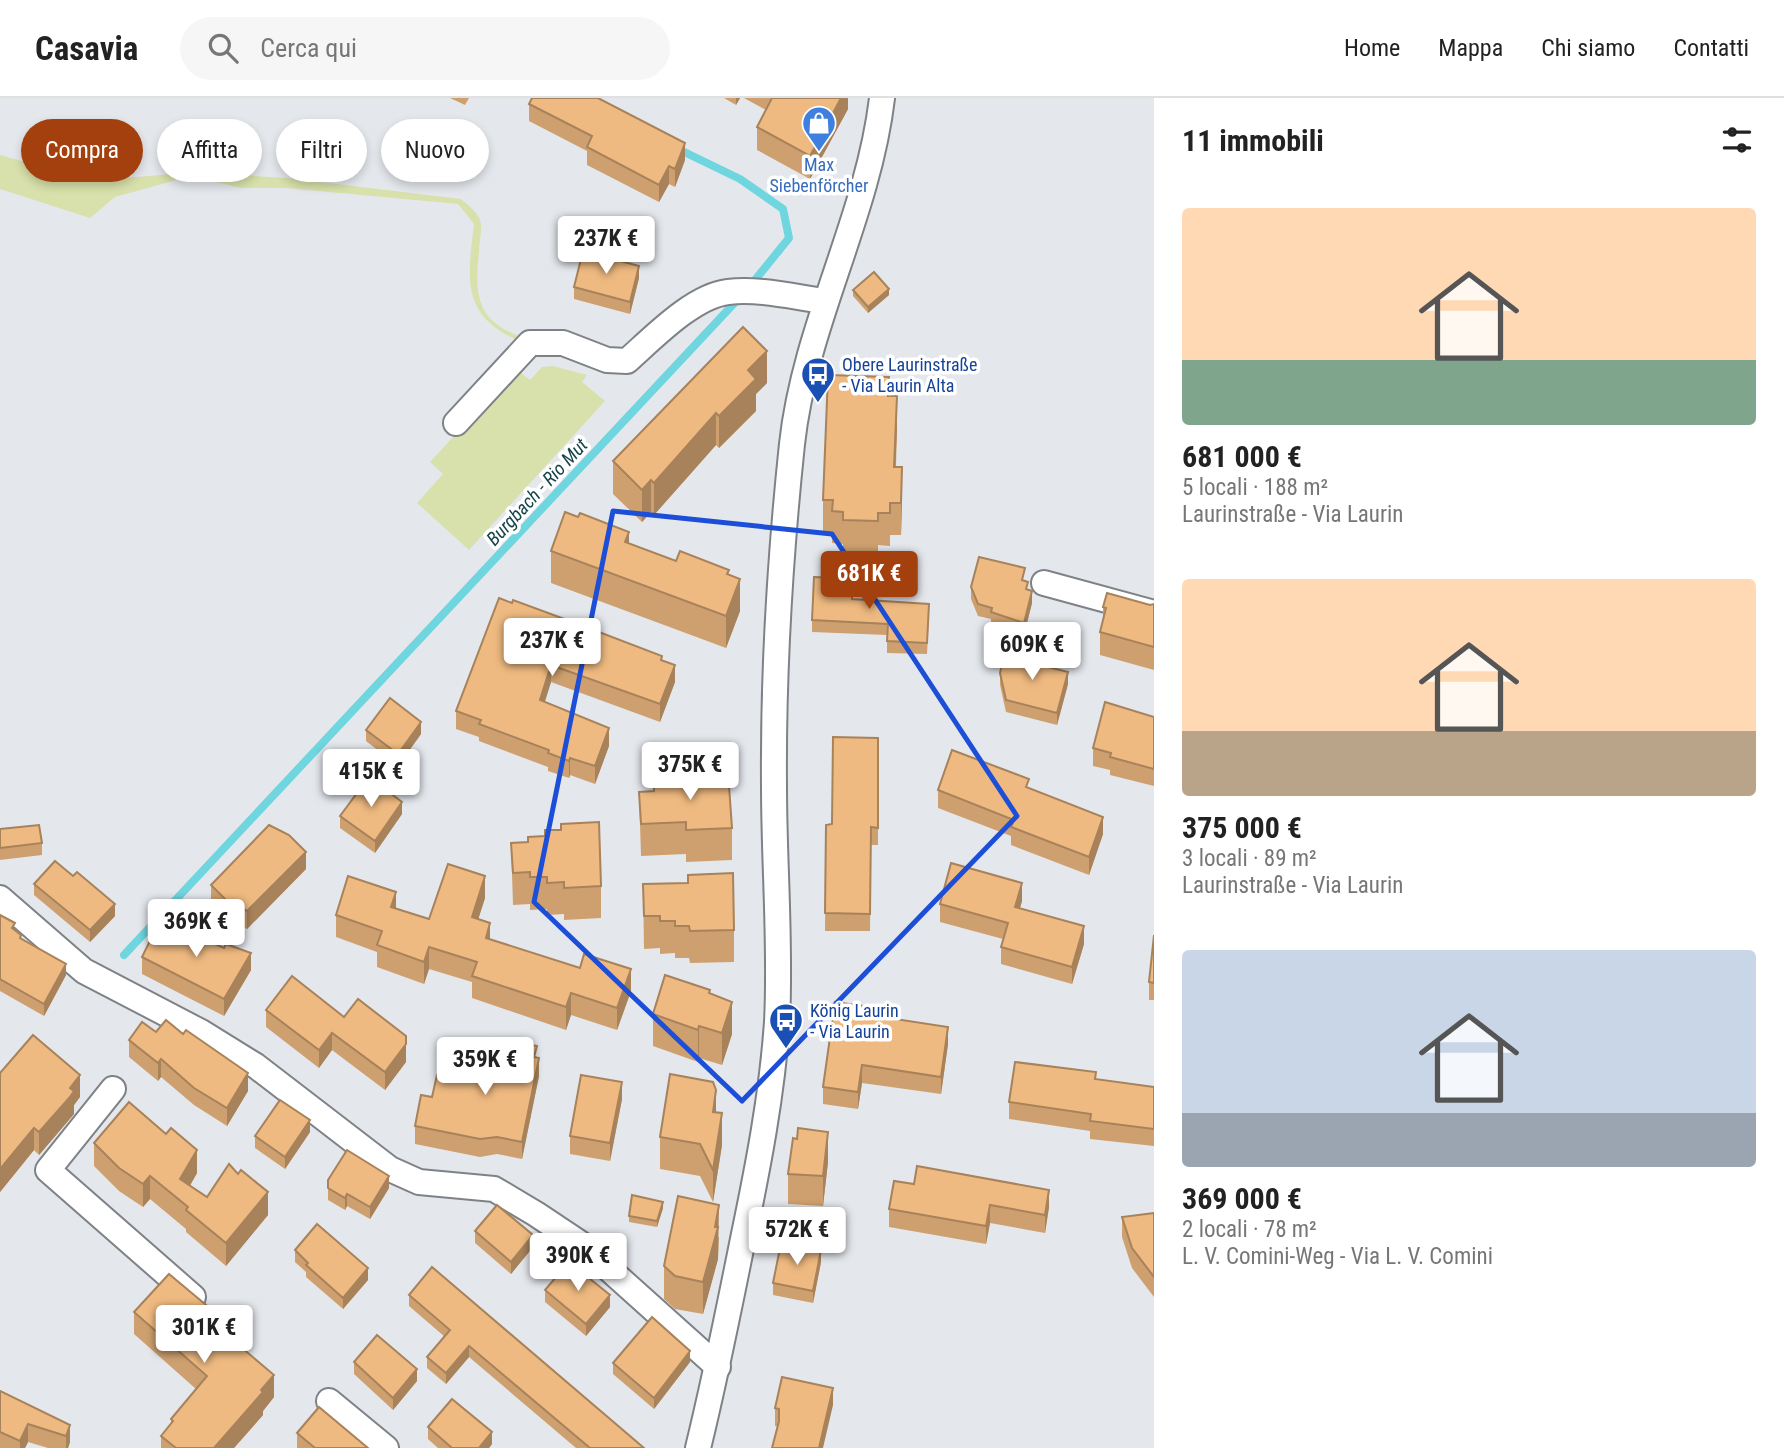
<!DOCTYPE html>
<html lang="it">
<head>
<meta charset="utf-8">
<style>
  :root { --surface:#fff; --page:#f6f6f6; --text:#222; --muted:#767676; --line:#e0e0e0; --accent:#a4400e }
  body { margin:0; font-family:"Roboto Condensed",sans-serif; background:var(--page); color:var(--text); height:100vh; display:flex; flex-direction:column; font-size:26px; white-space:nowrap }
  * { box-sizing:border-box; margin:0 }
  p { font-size:23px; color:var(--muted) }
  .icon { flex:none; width:38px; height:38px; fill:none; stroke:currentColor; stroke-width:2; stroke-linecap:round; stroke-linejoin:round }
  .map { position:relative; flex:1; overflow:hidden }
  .side { display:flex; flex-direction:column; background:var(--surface); width:630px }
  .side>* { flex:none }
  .guide { position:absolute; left:21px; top:21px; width:665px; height:63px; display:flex; gap:14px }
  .price { position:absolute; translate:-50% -60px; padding:0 16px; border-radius:7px; background:#fff; color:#222; font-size:23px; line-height:46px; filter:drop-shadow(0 2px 4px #0008) }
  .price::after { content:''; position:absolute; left:50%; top:42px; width:21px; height:16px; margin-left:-10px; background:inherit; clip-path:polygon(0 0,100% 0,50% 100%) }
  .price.active { background:var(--accent); color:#fff }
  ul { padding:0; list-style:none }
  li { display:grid; align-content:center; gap:14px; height:371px; padding:0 28px }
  li span { display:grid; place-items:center; height:217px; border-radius:7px; color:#555 }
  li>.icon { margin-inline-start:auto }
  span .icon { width:126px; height:126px; fill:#fffc; stroke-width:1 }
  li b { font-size:30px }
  h2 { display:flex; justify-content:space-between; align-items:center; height:84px; padding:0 28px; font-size:30px }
  .tag { padding:0 24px; border-radius:32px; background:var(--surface); box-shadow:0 4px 10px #0003; font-size:24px; line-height:63px }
  .tag.active { background:var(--accent); color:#fff }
  header { display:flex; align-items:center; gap:42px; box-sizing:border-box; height:98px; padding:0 35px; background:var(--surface); border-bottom:2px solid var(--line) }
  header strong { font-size:33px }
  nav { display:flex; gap:38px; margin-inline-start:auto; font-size:24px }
  .search { width:490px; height:63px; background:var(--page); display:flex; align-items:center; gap:18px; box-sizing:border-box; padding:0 24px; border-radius:38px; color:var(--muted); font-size:26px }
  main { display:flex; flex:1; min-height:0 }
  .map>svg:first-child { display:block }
  .green { fill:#d8e1ab }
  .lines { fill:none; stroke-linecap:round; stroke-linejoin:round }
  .stream { stroke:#6fd5de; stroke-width:8 }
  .street-casing { stroke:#7e8286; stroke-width:28 }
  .street { stroke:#fff; stroke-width:24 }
  .wall { fill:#cea06f }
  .shaded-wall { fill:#a7825a }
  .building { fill:#efba81; stroke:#a7825a; stroke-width:2 }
  .marked { fill:none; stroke:#1d4ed8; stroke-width:5; stroke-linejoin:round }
  .labels { text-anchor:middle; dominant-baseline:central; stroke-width:7; stroke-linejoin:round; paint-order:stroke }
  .shop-label { font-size:18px; fill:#366cbe; stroke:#fff }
  .transit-label { font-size:18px; fill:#164399; stroke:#fff; text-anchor:start }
  .water-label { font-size:19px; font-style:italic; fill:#154549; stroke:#fff }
</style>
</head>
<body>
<header>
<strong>Casavia</strong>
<div class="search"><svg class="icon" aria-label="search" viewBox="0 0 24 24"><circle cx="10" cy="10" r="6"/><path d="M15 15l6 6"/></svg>Cerca qui</div>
<nav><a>Home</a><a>Mappa</a><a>Chi siamo</a><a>Contatti</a></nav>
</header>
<main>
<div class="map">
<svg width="1154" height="1350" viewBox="0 0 1154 1350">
  <rect width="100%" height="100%" fill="#e4e8ed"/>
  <g class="green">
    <path d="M0,57L92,83L193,74L287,80L461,101C469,108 479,114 481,126C482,134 479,145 479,154C474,198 477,225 525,240L524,245C461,219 467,185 474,126L458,106L286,90H241L191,78L115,99L90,120L0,91Z"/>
    <path d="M553,268L587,277L582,284L605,303L469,452L417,405L443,376L430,364L516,271L530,282L542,269Z"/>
  </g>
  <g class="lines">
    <g class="stream">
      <path d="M678,51L740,81L783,111L789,140L751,187"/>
      <path d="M124,857L740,199"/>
    </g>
    <g class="street-casing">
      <g id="street">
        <path d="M456,325L530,245H563L607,262L627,263C653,240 693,198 728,194C758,190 794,199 824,203"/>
        <path d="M1044,485L1154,515"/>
        <path d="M0,800L84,873L201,934L256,968L390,1071L419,1084L494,1091L536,1116L581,1146L718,1269"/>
        <path d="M113,991L48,1072L193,1199"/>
        <path d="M329,1303L386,1350"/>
        <path d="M698,1350C715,1281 729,1211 743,1141C758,1069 772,997 777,924C781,846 774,767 774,689C773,574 780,460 792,346C805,226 868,119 882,0"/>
      </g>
    </g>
    <use href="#street" class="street"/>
  </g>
  <g class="wall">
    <path d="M450,0H469L465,7Z"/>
    <path d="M724,0H740L736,7Z"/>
    <path d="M744,0H848V11L810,81L757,52V29L766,12Z"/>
    <path d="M529,6L685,62L675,89L669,86L659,104L587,67V53L529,23Z"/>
    <path d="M639,180L630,216L574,201V189Z"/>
    <path d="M853,192L889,197L868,215L853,198Z"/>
    <path d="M767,285L756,296V313L719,350L716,347L654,417L651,414L642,424L613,396V363Z"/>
    <path d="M889,298L897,330L896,369L902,401L901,437H890V448L878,447V456L843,454V446L832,445V434H823V402Z"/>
    <path d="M629,446L676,463L729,476L740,513L726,550L551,485V453Z"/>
    <path d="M1024,483L1032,505L1024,537L991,526V521L978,518L971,501V489Z"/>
    <path d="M499,500L662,562L675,584L660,624L551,584L544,604L609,648L595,686L570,677L569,680L548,673V669L479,643V639L456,631V613Z"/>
    <path d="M853,501L929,518L927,556L887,555V537L812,534V522Z"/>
    <path d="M1154,506V572L1100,557V534L1103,523V509Z"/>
    <path d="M1045,568L1068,586L1057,627L1006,614L1000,587V575Z"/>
    <path d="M1154,619V688L1110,677V672L1093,668V650Z"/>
    <path d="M366,632L421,636L398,668L366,643Z"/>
    <path d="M878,640V747H871L870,833H825L826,727L832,726Z"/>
    <path d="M1029,690L1103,736L1089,777L1011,747V738L938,710V692Z"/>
    <path d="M639,694L732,730V762L686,764V756L641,758Z"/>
    <path d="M402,716L375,755L340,730V718Z"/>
    <path d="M0,731L42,745V757L0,762Z"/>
    <path d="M511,745L601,788V820L564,822V816L547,817V811L530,812V806L513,807Z"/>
    <path d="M306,771L247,831L227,820L211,804V787Z"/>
    <path d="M34,786L115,818L90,844L34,797Z"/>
    <path d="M643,786L734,832V864L690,865L689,860H675V855L660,856V850L644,851Z"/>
    <path d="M485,800L478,821L490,841L631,893L617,932L571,917L566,932L472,900V884L429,871L424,886L377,869V854L336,839V817L396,811L429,821Z"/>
    <path d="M1022,803L1020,810L1084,846L1072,886L1001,866V849L1003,841L940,824V806Z"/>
    <path d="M0,817L21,841L66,877L44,918L0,893Z"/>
    <path d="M1154,837V902H1149V884Z"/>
    <path d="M142,859L251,872L224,918L142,876Z"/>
    <path d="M710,896L732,936L722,967L699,960L698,964L653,948V916Z"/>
    <path d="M266,912L344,919L406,964L385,992L332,952L319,970L266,929Z"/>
    <path d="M871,917L948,946L941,996L862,985L858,1011L823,1006V989Z"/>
    <path d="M156,934L248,993L227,1028L194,1007L161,979L158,983L129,959V942Z"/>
    <path d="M537,960L539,978L522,1061L497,1056L480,1059L415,1046V1028L467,983L487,982Z"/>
    <path d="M0,975L80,999L74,1007V1016L39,1057L34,1052L0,1094Z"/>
    <path d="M1096,981L1154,989V1048L1090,1041V1033L1009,1021V1004Z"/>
    <path d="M622,1001L610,1063L570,1056V1038Z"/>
    <path d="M716,1014L722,1047L713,1104L700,1078L660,1071V1039Z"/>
    <path d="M310,1034L285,1071L255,1050V1038Z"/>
    <path d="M797,1041L828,1064L823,1108L788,1106V1076Z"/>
    <path d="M94,1045L197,1075L190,1088L207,1099L268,1117L226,1168L186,1134V1131L150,1101L143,1109L119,1093L94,1068Z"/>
    <path d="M328,1082L389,1090L370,1121L347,1108L345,1112L328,1102Z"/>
    <path d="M914,1086L1049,1109L1045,1135L990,1125L986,1146L889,1129V1111Z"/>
    <path d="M663,1110L657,1129L629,1124V1118Z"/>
    <path d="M1154,1115V1199L1132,1170L1122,1139V1119Z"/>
    <path d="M475,1133L533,1149L511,1176L475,1145Z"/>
    <path d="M719,1139L718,1161L703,1216L675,1211L664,1201V1168Z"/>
    <path d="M295,1152L368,1182L343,1211L306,1179V1174L295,1164Z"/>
    <path d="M821,1164L813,1205L773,1197V1185Z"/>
    <path d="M545,1192L610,1209L586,1238L545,1204Z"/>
    <path d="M409,1197L644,1350H576L469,1259L446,1286L427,1270V1259L445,1239L409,1208Z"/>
    <path d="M134,1214L242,1250L274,1299L263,1313V1317L234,1350H161V1338L171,1325V1321L196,1291L134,1236Z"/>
    <path d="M354,1264L417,1283L393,1312L354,1276Z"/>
    <path d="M690,1264L654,1311L613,1276V1265Z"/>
    <path d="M0,1293L70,1327V1344L68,1350H48L28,1344L25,1350H0Z"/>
    <path d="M833,1307L778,1328H775V1310Z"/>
    <path d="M428,1329L492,1346L489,1350H438L428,1341Z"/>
    <path d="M297,1335L368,1350H297Z"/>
  </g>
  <g class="shaded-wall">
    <path d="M736,0H740L736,7Z"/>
    <path d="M841,0H848V11L810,81V58Z"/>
    <path d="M685,45V62L675,89V71Z"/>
    <path d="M669,68V86L659,104V87Z"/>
    <path d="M639,168V180L630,216V204Z"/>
    <path d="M889,191V197L868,215V209Z"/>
    <path d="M767,253V285L756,296V313L719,350V318L748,272Z"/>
    <path d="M897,298V330L894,401V369Z"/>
    <path d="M716,315V347L654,417V385Z"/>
    <path d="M902,369V401L901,437V405Z"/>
    <path d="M651,382V414L642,424V392Z"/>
    <path d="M629,434V466L625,444Z"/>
    <path d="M740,481V513L726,550V518Z"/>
    <path d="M1032,493V505L1024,537V525Z"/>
    <path d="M551,567V584L540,620V602Z"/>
    <path d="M675,567V584L660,624V606Z"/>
    <path d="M1068,574V586L1057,627V615Z"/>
    <path d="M421,624V636L398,668V656Z"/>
    <path d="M609,630V648L595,686V668Z"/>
    <path d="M570,660V677L569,680V663Z"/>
    <path d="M402,704V716L375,755V743Z"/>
    <path d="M1103,719V736L1089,777V759Z"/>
    <path d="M306,754V771L247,831V813Z"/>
    <path d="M485,778V800L472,841V819Z"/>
    <path d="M1022,785V803L1015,826V809Z"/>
    <path d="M396,794V816L391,809Z"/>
    <path d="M115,806V818L90,844V832Z"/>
    <path d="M490,825V847L486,840Z"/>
    <path d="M1084,828V846L1072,886V869Z"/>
    <path d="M429,849V871L424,886V864Z"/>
    <path d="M251,855V872L224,918V901Z"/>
    <path d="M66,866V877L44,918V906Z"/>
    <path d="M631,871V893L617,932V910Z"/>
    <path d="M571,895V917L566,932V909Z"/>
    <path d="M732,904V936L722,967V935Z"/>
    <path d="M699,928V960L698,964V932Z"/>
    <path d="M948,929V946L941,996V979Z"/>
    <path d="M332,935V952L319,970V952Z"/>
    <path d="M406,946V964L385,992V974Z"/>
    <path d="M539,960V978L522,1061V1044Z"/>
    <path d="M161,961V979L158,983V965Z"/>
    <path d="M862,967V985L858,1011V994Z"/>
    <path d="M248,975V993L227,1028V1010Z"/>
    <path d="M80,977V999L74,1007V1016L39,1057V1034L70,990Z"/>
    <path d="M622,984V1001L610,1063V1045Z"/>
    <path d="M716,992V1024L713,1014Z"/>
    <path d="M722,1015V1047L713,1104V1072Z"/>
    <path d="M310,1022V1034L285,1071V1059Z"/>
    <path d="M34,1030V1052L0,1094V1071Z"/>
    <path d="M828,1034V1064L823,1108V1078Z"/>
    <path d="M197,1052V1075L180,1104V1081Z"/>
    <path d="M150,1078V1101L143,1109V1086Z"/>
    <path d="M389,1078V1090L370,1121V1109Z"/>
    <path d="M1049,1092V1109L1045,1135V1117Z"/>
    <path d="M268,1094V1117L226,1168V1145Z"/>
    <path d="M347,1096V1108L345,1112V1100Z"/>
    <path d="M663,1104V1110L657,1129V1123Z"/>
    <path d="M719,1107L718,1161L703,1216V1184Z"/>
    <path d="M990,1107V1125L986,1146V1128Z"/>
    <path d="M533,1137V1149L511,1176V1164Z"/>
    <path d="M821,1152V1164L813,1205V1193Z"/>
    <path d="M368,1170V1182L343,1211V1200Z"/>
    <path d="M610,1197V1209L586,1238V1226Z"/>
    <path d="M242,1237V1260L235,1244Z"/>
    <path d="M469,1248V1259L446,1286V1275Z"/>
    <path d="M690,1253V1264L654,1311V1300Z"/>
    <path d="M417,1271V1283L393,1312V1300Z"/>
    <path d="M274,1277V1299L263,1313V1317L234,1350H214Z"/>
    <path d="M833,1290V1307L823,1350H819Z"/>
    <path d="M28,1326V1344L25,1350H20V1343Z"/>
    <path d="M70,1327V1344L68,1350H66V1338Z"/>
    <path d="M492,1334V1346L489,1350H479Z"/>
  </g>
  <g class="building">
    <path d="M532,0H598L685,45L675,71L669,68L659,87L587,49L592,38L529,6Z"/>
    <path d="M772,0H841L810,58L757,29Z"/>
    <path d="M583,153L639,168L630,204L574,189Z"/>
    <path d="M874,174L889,191L868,209L853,192Z"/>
    <path d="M743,229L767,253L748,272L756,281L719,318L716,315L654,385L651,382L642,392L613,363Z"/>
    <path d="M828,277L889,279L888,298H897L894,369H902L901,405H890V415H878V423L843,422V414L832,413L833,402H823Z"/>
    <path d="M565,414L578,419L580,415L629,434L625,444L676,463L680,453L729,472L727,476L740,481L726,518L551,453Z"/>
    <path d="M979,459L1025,470L1022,482L1028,484L1026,491L1032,493L1024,525L991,514L992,510L978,506L971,489Z"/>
    <path d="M814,479L853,481L852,501L929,506L927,545L887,543L888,526L812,522Z"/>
    <path d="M1107,495L1150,507L1154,506V549L1100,534L1106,510L1103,509Z"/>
    <path d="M499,500L512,505L513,502L578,526L662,558L661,562L675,567L660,606L551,567L540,602L609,630L595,668L570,660L569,663L548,655L549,652L479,626L481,622L456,613Z"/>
    <path d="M1005,552L1045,563L1044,568L1068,574L1057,615L1006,602L1000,575Z"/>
    <path d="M390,600L421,624L398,656L366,632Z"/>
    <path d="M1105,604L1154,619V671L1110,659L1111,655L1093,650Z"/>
    <path d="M833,639L878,640V730L871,729L870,816L825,815L826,727L832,726Z"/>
    <path d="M952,652L1029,681L1026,689L1103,719L1089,759L1011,729L1014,722L938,692Z"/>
    <path d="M728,674L732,730L686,732V724L641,726L639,694L654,693V688H669V681H683V675Z"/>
    <path d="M369,679L402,704L375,743L340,718Z"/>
    <path d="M599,724L601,788L564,790V784L547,785V779H530V774L513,775L511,745L528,744V739L545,738V732H561V726Z"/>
    <path d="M39,727L42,745L0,750V731Z"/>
    <path d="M269,727L289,737L306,754L247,813L227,803L211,787Z"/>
    <path d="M55,763L73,778L77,774L115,806L90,832L34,786Z"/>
    <path d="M951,765L1022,785L1015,809L1084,828L1072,869L1001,849L1008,825L940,806Z"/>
    <path d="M448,766L485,778L472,819L490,825L486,840L580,870L584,856L631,871L617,910L571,895L566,909L472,878L477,864L429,849L424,864L377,847L382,833L336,817L348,778L396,794L391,809L429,821Z"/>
    <path d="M733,775L734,832L690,833L689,828H675V823H660V818H644L643,786L688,785V777Z"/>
    <path d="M0,817L15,825L12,830L21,837L20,840L66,866L44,906L0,881Z"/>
    <path d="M160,822L224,850L226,846L251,855L224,901L142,859Z"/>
    <path d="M1154,837V885L1149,884Z"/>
    <path d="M665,877L710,892L709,895L732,904L722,935L699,928L698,932L653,916Z"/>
    <path d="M292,878L344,919L358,901L406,938V946L385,974L332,935L319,952L266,912Z"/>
    <path d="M835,904L871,909L869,917L948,929L941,979L862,967L858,994L823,989Z"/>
    <path d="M166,922L183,936L186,932L248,975L227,1010L194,990L161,961L158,965L129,942L142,924L156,934Z"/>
    <path d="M33,937L80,977L70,990L74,993L70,999L39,1034L34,1030L0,1071V975Z"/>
    <path d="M495,940L537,948L534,959L539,960L522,1044L497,1039L480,1041L415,1028L421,997L432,999L437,977L467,983L472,979L487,982Z"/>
    <path d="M1015,964L1096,974L1095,981L1154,989V1031L1090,1023L1091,1016L1009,1004Z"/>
    <path d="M670,976L713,984L716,992L713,1014L722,1015L713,1072L700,1046L660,1039Z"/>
    <path d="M581,977L622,984L610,1045L570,1038Z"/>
    <path d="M280,1002L310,1022L285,1059L255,1038Z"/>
    <path d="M129,1004L166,1036L171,1030L197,1052L180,1081L207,1099L229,1066L238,1076L241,1072L268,1094L226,1145L186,1112L188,1109L150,1078L143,1086L119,1070L94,1045Z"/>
    <path d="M798,1030L828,1034L823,1078L788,1076L793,1040L797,1041Z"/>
    <path d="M347,1052L389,1078L370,1109L347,1096L345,1100L328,1090V1082Z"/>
    <path d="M917,1068L1049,1092L1045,1117L990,1107L986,1128L889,1111L894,1083L914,1086Z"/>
    <path d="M632,1097L663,1104L657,1123L629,1118Z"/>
    <path d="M678,1098L719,1107L715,1129H718L703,1184L675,1178L664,1168Z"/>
    <path d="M497,1107L533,1137L511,1164L475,1133Z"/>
    <path d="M1154,1115V1179L1132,1150L1122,1119Z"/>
    <path d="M317,1126L368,1170L343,1200L306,1167L308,1165L295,1152Z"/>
    <path d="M781,1145L821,1152L813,1193L773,1185Z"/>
    <path d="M569,1164L610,1197L586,1226L545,1192Z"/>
    <path d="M432,1169L644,1350H590L469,1248L446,1275L427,1259L450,1232L409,1197Z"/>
    <path d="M169,1176L242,1237L235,1244L274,1277L261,1292L263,1294L214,1350H176L161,1338L173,1323L171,1321L207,1278L134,1214Z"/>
    <path d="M652,1219L690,1253L654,1300L613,1265Z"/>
    <path d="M377,1237L417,1271L393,1300L354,1264Z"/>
    <path d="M782,1279L833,1290L819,1350H772L779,1323V1311L775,1310Z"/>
    <path d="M0,1293L70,1327L66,1338L28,1326L20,1343L0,1334Z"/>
    <path d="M452,1301L492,1334L479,1350H452L428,1329Z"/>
    <path d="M319,1309L368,1350H315L297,1335Z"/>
  </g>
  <path class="marked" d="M613,413L832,436L1017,718L742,1003L534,804Z"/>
  <defs>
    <g id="shop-pin" transform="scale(1.75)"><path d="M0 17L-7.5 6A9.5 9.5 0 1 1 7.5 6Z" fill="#3f7fe0" stroke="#fff"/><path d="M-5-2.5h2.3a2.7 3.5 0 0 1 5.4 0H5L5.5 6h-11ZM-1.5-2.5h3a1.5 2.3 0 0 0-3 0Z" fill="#fff"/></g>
    <g id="bus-pin" transform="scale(1.75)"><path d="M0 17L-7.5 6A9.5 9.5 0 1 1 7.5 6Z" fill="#1a4fb4" stroke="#fff"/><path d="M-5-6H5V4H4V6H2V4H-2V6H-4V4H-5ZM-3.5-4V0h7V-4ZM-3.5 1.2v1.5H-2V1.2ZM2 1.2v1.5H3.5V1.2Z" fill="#fff"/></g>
  </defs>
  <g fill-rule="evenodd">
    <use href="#shop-pin" x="819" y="25"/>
    <use href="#bus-pin" x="818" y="276"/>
    <use href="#bus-pin" x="786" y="922"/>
  </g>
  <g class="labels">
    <g class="shop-label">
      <text x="819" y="66">Max<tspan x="819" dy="21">Siebenförcher</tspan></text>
    </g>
    <g class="transit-label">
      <text x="842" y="266">Obere Laurinstraße<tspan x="842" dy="21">- Via Laurin Alta</tspan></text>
      <text x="810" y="912">König Laurin<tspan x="810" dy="21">- Via Laurin</tspan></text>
    </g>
    <g class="water-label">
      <text transform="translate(537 394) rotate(-47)">Burgbach - Rio Mut</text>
    </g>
  </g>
</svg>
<b class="price" style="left:606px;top:178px">237K €</b>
<b class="price active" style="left:869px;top:513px">681K €</b>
<b class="price" style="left:552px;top:580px">237K €</b>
<b class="price" style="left:1032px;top:584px">609K €</b>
<b class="price" style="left:690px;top:704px">375K €</b>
<b class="price" style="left:371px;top:711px">415K €</b>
<b class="price" style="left:196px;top:861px">369K €</b>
<b class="price" style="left:485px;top:999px">359K €</b>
<b class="price" style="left:797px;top:1169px">572K €</b>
<b class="price" style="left:578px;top:1195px">390K €</b>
<b class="price" style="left:204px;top:1267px">301K €</b>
<div class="guide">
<a class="tag active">Compra</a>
<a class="tag">Affitta</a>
<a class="tag">Filtri</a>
<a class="tag">Nuovo</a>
</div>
</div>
<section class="side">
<h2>11 immobili<svg class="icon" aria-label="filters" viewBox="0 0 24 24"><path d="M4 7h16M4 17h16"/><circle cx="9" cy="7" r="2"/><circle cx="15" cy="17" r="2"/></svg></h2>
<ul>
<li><span style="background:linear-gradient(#ffd9b3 70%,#7fa58c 0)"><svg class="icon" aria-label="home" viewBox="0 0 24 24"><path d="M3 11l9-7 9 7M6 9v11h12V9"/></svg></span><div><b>681 000 €</b><p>5 locali · 188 m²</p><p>Laurinstraße - Via Laurin</p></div></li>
<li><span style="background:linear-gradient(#ffd9b3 70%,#b9a48a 0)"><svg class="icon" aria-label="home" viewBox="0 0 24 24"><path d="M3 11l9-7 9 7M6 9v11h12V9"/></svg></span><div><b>375 000 €</b><p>3 locali · 89 m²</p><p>Laurinstraße - Via Laurin</p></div></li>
<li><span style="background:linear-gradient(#c9d6e8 75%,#9aa5b1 0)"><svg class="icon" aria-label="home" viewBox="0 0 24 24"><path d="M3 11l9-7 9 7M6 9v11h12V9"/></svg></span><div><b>369 000 €</b><p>2 locali · 78 m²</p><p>L. V. Comini-Weg - Via L. V. Comini</p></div></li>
</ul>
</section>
</main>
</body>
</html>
